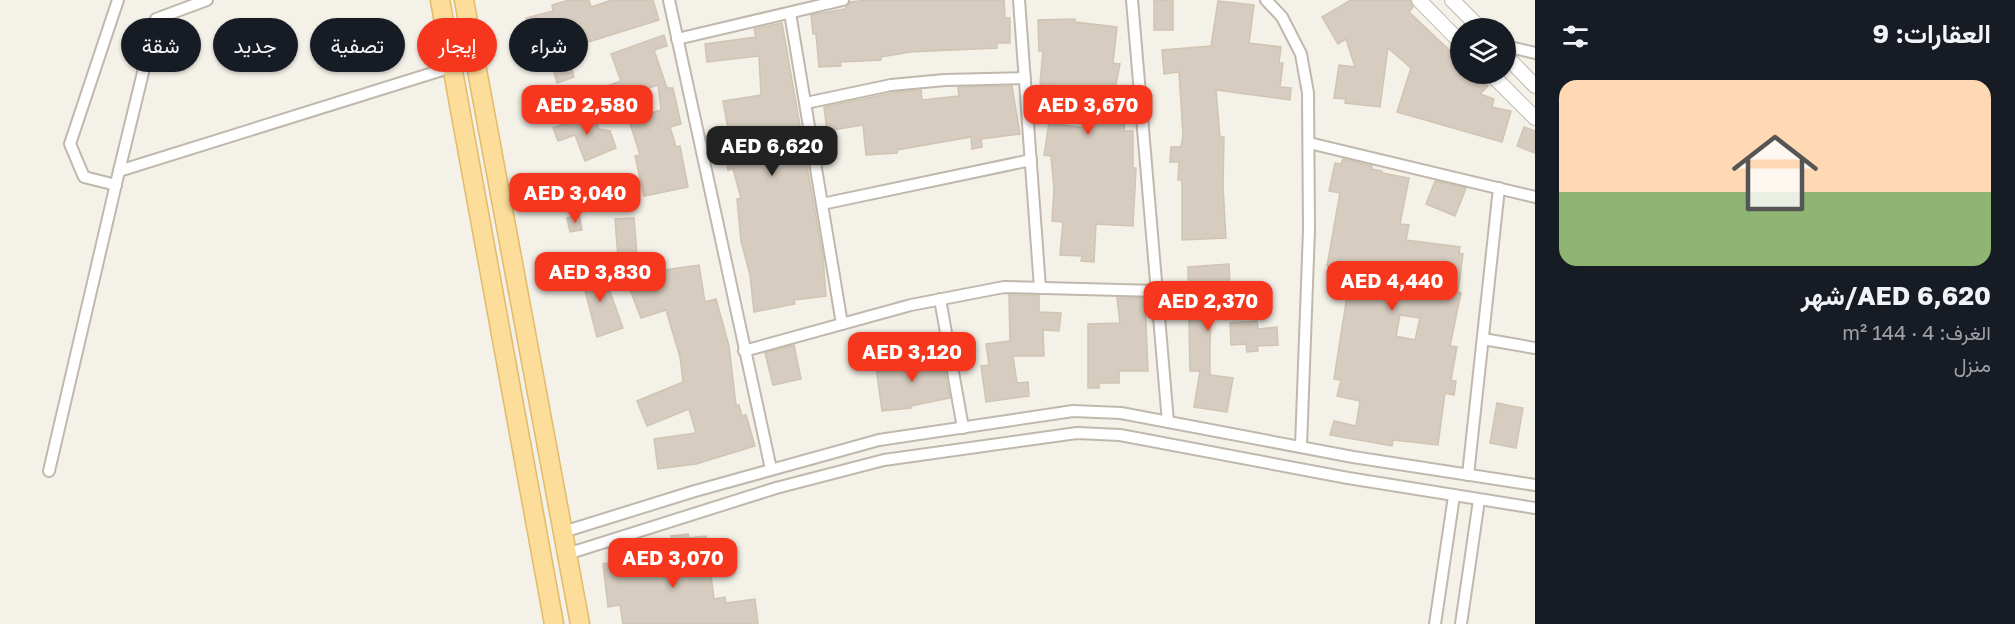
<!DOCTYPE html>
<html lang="ar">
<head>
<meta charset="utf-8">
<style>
  :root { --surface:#171b24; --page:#20242c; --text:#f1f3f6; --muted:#9ea1a6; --line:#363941; --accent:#f7371d }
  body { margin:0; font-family:"Golos Text",Vazirmatn,sans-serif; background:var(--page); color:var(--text); direction:rtl; height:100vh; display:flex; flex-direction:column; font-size:22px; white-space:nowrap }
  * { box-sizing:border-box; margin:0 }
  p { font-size:20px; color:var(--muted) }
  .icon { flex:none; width:33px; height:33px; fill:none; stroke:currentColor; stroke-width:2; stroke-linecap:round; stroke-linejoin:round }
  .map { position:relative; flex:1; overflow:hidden; direction:ltr }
  .sheet { display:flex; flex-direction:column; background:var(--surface); width:480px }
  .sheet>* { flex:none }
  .hud { position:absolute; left:18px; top:18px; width:570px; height:54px; direction:rtl; display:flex; gap:12px }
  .controls { position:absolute; left:1450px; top:18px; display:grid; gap:12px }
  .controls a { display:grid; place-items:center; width:66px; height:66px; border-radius:50%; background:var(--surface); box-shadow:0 2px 4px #0004; font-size:30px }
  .price { position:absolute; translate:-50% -51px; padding:0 14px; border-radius:12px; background:var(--accent); color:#fff; font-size:20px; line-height:39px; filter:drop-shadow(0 2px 3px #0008) }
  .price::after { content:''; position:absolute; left:50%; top:36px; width:18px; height:14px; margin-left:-9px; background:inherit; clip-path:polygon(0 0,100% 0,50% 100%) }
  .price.active { background:#222; color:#fff }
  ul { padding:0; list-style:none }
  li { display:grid; align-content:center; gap:12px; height:318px; padding:0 24px }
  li+li { border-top:2px solid var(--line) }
  li span { display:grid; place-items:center; height:186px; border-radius:18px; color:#555 }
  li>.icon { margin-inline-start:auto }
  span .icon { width:108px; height:108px; fill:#fffc; stroke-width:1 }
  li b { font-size:26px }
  h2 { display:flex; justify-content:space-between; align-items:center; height:72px; padding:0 24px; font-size:26px }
  .pill { padding:0 21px; border-radius:27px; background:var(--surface); box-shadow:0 2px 4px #0004; font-size:21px; line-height:54px }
  .pill.active { background:var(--accent); color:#fff }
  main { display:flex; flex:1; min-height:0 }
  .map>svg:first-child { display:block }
  .building { fill:#d6ccbf; stroke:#d1c4b2; stroke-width:1.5; fill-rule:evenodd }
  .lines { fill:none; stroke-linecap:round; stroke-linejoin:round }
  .minor-casing { stroke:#c0b8ac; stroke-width:14 }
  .tertiary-casing { stroke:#c0b8ac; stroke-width:16 }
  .primary-casing { stroke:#e3ba69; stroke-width:21 }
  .minor { stroke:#fff; stroke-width:10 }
  .tertiary { stroke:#fff; stroke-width:14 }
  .primary { stroke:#fddd9a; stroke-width:18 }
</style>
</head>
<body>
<main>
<section class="sheet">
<h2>العقارات: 9<svg class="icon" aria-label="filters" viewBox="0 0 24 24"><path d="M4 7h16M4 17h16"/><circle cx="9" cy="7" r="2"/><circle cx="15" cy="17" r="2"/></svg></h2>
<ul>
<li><span style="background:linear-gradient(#ffd9b3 60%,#8fb573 0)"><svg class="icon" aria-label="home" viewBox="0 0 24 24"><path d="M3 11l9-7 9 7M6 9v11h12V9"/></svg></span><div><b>AED 6,620/شهر</b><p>الغرف: 4 · 144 m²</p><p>منزل</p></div></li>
</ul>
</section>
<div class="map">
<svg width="1535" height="624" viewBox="0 0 1535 624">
  <rect width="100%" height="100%" fill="#f4f1e9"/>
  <g class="building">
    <path d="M569,0H589L591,7L612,0H653L659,20L566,49L574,77L557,83L550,58L536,62L526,18L553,11L552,5Z"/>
    <path d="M867,0H1004L1005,18H1010V43H997V48L910,52L881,57V60L840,62L841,66L819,67L816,34H813L811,15L845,9L850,2Z"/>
    <rect x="1154" y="0" width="19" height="30"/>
    <path d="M1351,0H1410L1413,7L1409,12L1461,61V74H1475L1488,86L1480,94L1494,99L1492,107L1511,111L1502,142L1397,112L1411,68L1388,48L1380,107L1345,103L1346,99L1334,98L1339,65L1355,67L1346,39L1338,44L1322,17Z"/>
    <path d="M1218,1L1254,5L1249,43L1281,47L1279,63H1283L1280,87L1291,88L1290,100L1216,90L1220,137H1224L1223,187L1226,238L1182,240V180H1178L1179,162H1170L1171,147H1181L1183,136L1179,72L1164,74L1162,50L1211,46Z"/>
    <path d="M1075,19V22L1117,27L1113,63L1120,64L1113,99L1127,100L1124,131H1133V168H1136L1133,226L1096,224L1094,262L1081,261L1082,256L1060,255L1063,222L1052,221L1054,189L1051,156L1044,155L1049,123L1086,128L1090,90L1040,84L1043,51H1039L1038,20Z"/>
    <path d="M782,23L823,257L826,296L794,300L795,304L754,312L750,275L741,241L737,199L741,198L733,169L728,170L724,140H730L723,101L761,95L759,56L707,62L705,44L756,37L754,29Z"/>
    <path d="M664,35L667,46L654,50L667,88H673L681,124L670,127L676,147L680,146L688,187L644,196L635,156L640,155L629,120L661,110L658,85L585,110L580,96L621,81L611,54Z"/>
    <path d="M1012,86L1020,134L981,139L982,147L972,149L971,137L897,150V153L866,155L863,125L827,131L824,107L897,92L921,90L922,100L959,96L958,87Z"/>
    <path d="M593,113L599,129L610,131L616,148L585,161L575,135L558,141L553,128Z"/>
    <path d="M1524,127L1535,131V153L1517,146Z"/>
    <path d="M1343,159L1372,166V169L1382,171V173L1409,178L1400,224L1409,225L1406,240L1460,247L1459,253L1463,254L1458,292L1461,293L1450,346L1457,347L1451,380L1456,381L1454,395L1445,393L1438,445L1393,440L1392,446L1330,435L1334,421L1356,426L1360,401L1337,396L1341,380L1334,379L1351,270L1327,266L1340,193L1329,191L1335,163L1341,164ZM1400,315L1420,318L1415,340L1396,336Z"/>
    <path d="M1435,181L1466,188L1455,216L1426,204Z"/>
    <path d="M579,215L582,230L570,232L567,218Z"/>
    <path d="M634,218L638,267L647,264L650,272L699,265L705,302L716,299L729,346L736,405H739L742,416L746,415L755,446L696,464L658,469L654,439L696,433L689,409L647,426L637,401L683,382L680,357L666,310L641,318L618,258L615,219Z"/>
    <path d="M1229,264L1231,311L1211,312L1210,344V375L1233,378L1227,412L1194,407L1200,371H1190L1188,267Z"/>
    <path d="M594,266L598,280L605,278L623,328L597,337L580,271Z"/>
    <path d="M1009,295H1039V312L1061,313L1059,331L1043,330L1044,356H1013L1017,383L1028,382L1029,396L986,402L981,366L989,365L986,344L1010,341Z"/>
    <path d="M1117,298H1145L1148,371H1119V383H1099V388H1088V324L1120,323Z"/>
    <path d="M1257,321L1258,329L1277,327L1278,345L1257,346L1258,351L1247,352L1246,344L1231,345L1230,323Z"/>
    <path d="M794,345L801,379L773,385L765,353Z"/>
    <path d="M941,355L950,398L911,406V408L882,411L876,367Z"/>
    <path d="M1497,403L1523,408L1516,448L1490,443Z"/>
    <path d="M688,534L689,538L706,536L714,599L725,597L726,603L755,599L758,624H623L620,605L608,607L603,564L674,554L671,536Z"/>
  </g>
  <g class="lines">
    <g class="minor-casing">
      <g id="minor">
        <path d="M669,0L771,469"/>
        <path d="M1019,0L1040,288"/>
        <path d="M1132,0L1168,422"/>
        <path d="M1266,0L1282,17L1301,54L1308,93L1309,230L1301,446"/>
        <path d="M790,13L842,324"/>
        <path d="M677,39L843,0"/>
        <path d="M1506,46L1535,53"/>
        <path d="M806,103L891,85L945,80L1025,78"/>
        <path d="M1309,143L1535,197"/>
        <path d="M119,171L156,19L207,0"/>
        <path d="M116,185L84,177L70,144L118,0"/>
        <path d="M822,204L1031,160"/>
        <path d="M940,299L963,428"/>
        <path d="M1483,339L1535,348"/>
        <path d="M744,351L911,305L1004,287L1157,291"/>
        <path d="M49,471L119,171L452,67"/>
        <path d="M1468,475L1499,188"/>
        <path d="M563,532L695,491L879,440L1073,411L1121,413L1353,457L1535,485"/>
        <path d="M567,554L776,488L884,460L1077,433L1120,435L1348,478L1535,508"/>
        <path d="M1435,624L1454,496"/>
        <path d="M1461,624L1479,500"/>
      </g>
    </g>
    <g class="tertiary-casing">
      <g id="tertiary">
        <path d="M1419,0L1461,43"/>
        <path d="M1452,0L1480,28"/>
        <path d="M1506,56L1535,86"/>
        <path d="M1491,74L1535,118"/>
      </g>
    </g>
    <g class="primary-casing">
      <g id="primary">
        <path d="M440,0L554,624"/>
        <path d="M464,0L580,624"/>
      </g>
    </g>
    <use href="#minor" class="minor"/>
    <use href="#tertiary" class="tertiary"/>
    <use href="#primary" class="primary"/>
  </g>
</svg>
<div class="controls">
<a><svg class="icon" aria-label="layers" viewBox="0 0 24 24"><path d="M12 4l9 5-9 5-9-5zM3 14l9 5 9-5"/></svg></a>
</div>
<b class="price" style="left:587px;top:136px">AED 2,580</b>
<b class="price" style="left:1088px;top:136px">AED 3,670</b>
<b class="price active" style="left:772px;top:177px">AED 6,620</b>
<b class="price" style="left:575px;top:224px">AED 3,040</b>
<b class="price" style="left:600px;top:303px">AED 3,830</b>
<b class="price" style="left:1392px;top:312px">AED 4,440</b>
<b class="price" style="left:1208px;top:332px">AED 2,370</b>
<b class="price" style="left:912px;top:383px">AED 3,120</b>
<b class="price" style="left:673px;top:589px">AED 3,070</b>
<div class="hud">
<a class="pill">شراء</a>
<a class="pill active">إيجار</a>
<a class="pill">تصفية</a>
<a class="pill">جديد</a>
<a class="pill">شقة</a>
</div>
</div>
</main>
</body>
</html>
